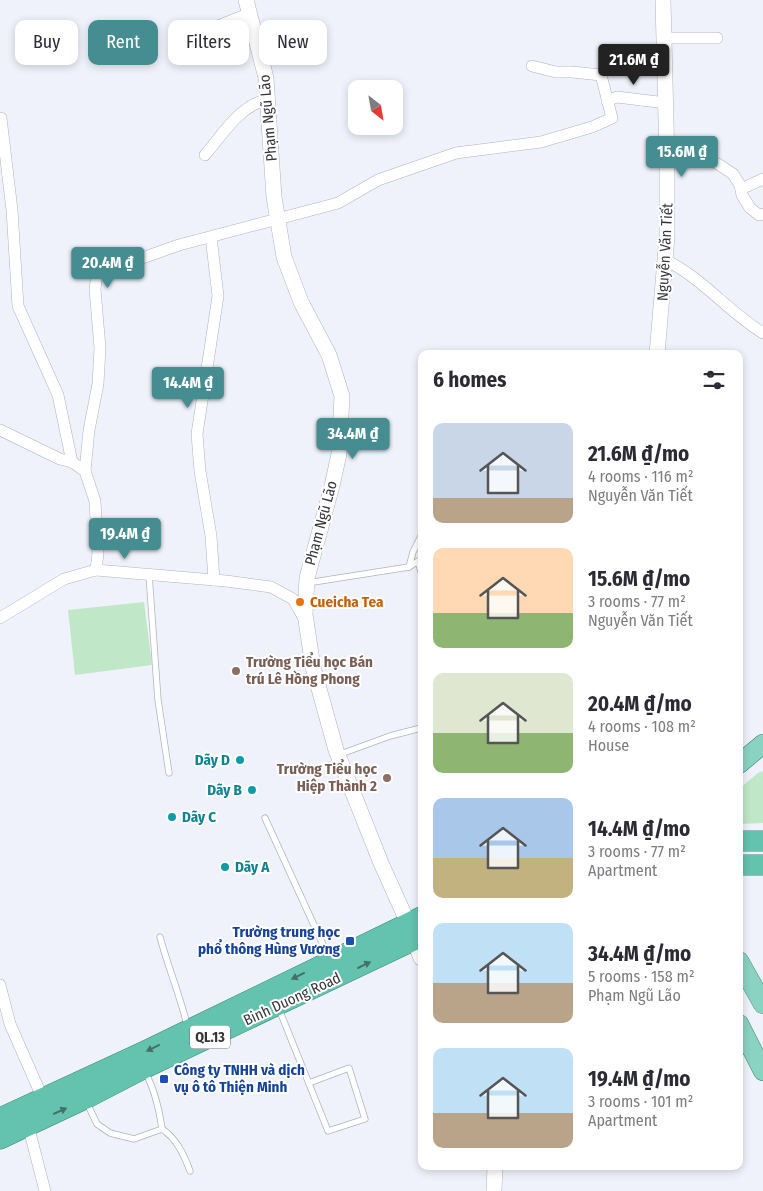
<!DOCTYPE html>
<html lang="en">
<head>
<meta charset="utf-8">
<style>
  :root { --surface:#fff; --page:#f2f2f3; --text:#2b2b33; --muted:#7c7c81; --accent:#458d90 }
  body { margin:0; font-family:"Fira Sans Condensed",sans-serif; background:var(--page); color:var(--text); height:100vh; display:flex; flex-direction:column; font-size:19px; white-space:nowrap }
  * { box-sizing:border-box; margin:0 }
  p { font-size:16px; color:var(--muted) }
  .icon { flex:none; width:28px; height:28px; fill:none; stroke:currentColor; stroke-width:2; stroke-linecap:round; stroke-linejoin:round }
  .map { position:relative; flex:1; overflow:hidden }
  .panel { position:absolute; left:418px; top:350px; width:325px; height:820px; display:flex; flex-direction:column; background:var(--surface); border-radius:10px; box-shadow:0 2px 8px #0003 }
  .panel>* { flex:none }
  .banner { position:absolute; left:15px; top:20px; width:328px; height:45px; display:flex; gap:10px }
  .needle { width:32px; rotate:149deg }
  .fabs { position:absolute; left:348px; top:80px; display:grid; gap:10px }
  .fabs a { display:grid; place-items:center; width:55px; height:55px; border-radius:10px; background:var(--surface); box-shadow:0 2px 8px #0003; font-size:25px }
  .price { position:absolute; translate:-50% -42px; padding:0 11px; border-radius:5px; background:var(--accent); color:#fff; font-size:16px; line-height:32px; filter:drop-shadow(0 1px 2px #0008) }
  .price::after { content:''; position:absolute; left:50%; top:30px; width:15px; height:11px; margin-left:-8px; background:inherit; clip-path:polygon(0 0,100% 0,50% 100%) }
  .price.selected { background:#222; color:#fff }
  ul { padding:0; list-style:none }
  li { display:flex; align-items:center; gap:15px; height:125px; padding:0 15px }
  li span { display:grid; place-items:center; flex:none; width:140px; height:100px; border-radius:10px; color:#555 }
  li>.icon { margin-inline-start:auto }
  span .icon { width:60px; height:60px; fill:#fffc; stroke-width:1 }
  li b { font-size:21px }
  h2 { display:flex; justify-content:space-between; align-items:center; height:60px; padding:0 15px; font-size:21px }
  .pill { padding:0 18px; border-radius:10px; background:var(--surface); box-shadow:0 2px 8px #0003; font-size:18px; line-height:45px }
  .pill.selected { background:var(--accent); color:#fff }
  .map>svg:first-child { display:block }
  .green { fill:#c0e7c7 }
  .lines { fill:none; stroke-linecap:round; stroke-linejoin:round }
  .service-casing { stroke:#b1b3bc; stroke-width:7 }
  .minor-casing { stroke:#b1b3bc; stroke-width:12 }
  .tertiary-casing { stroke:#b1b3bc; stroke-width:16 }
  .primary-casing { stroke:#398878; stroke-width:20 }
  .trunk-casing { stroke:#398878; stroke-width:21 }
  .service { stroke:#fff; stroke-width:5.5 }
  .minor { stroke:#fff; stroke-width:11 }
  .tertiary { stroke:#fff; stroke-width:15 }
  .primary { stroke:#8ad2c2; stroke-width:19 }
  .trunk { stroke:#63c3ae; stroke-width:20 }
  .oneway { fill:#476e68 }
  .food-dot { fill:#e8710a; stroke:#fff; stroke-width:2 }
  .education-dot { fill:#8d6e63; stroke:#fff; stroke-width:2 }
  .culture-dot { fill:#0f9aa8; stroke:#fff; stroke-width:2 }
  .transit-dot { fill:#1a4fb4; stroke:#fff; stroke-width:2 }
  .labels { text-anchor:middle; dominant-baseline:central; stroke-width:4; stroke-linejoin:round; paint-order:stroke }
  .shield { fill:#fff; stroke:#717274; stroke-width:1 }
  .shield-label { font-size:14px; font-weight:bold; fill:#343539 }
  .street-label { font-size:15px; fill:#343539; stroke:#fff }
  .food-label { font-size:15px; font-weight:bold; fill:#c56008; stroke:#fff; text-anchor:start }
  .education-label { font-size:15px; font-weight:bold; fill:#785e54; stroke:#fff; text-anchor:start }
  .culture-label { font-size:15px; font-weight:bold; fill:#0d838f; stroke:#fff; text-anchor:end }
  .transit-label { font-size:15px; font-weight:bold; fill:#164399; stroke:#fff; text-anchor:end }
</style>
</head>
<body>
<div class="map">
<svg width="763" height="1191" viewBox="0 0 763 1191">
  <rect width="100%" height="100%" fill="#f0f2fb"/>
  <g class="green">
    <path d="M144,602L152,665L75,675L68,610Z"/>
    <path d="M763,771V823L739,824V789L758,773Z"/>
  </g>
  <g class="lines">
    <g class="service-casing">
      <g id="service">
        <path d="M409,567L413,552L421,536"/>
        <path d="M149,575L158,700L169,773"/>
        <path d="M307,583L409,567L418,561L421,572"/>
        <path d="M338,755L390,736L421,728"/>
        <path d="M265,818L329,958"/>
        <path d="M160,937C168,967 180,995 187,1025"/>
        <path d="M279,1009L328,1131L365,1119L349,1068L309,1083"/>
        <path d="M145,1072C155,1090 159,1108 162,1129"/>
        <path d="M86,1101L97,1124L110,1133L134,1139L162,1129C177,1139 184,1155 190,1171"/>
      </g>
    </g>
    <g class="minor-casing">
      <g id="minor">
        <path d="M664,38H717"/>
        <path d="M183,40L250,13"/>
        <path d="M607,101L617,97L666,103"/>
        <path d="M1,118L12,210L18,306L58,395L72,462"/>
        <path d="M667,154L687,158H703L718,164L733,174L740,185L742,195L750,208L759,215L763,214"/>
        <path d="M205,155C223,134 239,106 268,99"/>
        <path d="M741,189L763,179"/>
        <path d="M211,237L218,296L197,434L200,471L211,536L214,580"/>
        <path d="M665,260C703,278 728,312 763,333"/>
        <path d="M0,430L60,459L72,462L85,471L95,501L98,553L96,570L226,581L271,587L293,599L306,622"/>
        <path d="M85,471L89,430L98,384L100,348L95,289L97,274L179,245L338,203L378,180L456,153L541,142L592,127L612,118L601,75L572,72H556L532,66"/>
        <path d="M0,618L64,579L96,570"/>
        <path d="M0,985L10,1024L43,1099"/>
        <path d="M28,1125L45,1191"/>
      </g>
    </g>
    <g class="tertiary-casing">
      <g id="tertiary">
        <path d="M246,0L266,78L274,197L284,257L301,302L329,355L342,396L339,454L332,486L307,578L305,614L313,667L336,750L381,863L408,923"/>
        <path d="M657,354L667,236V162L663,0"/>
        <path d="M414,940L421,958"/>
        <path d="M494,1191L495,1166"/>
      </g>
    </g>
    <g class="primary-casing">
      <g id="primary">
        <path d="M739,764L763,744"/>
        <path d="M739,961L763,1004"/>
        <path d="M739,1024L763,1071"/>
      </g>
    </g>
    <g class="trunk-casing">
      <g id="trunk">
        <path d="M739,841H763"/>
        <path d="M739,865H763"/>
        <path d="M0,1118L145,1051L421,917"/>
        <path d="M0,1139L85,1099L143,1069L421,937"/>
      </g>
    </g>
    <use href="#service" class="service"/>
    <use href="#minor" class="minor"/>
    <use href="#tertiary" class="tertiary"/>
    <use href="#primary" class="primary"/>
    <use href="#trunk" class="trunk"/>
  </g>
  <defs><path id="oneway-solid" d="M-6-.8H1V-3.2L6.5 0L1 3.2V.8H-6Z" transform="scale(1.25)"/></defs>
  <g class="oneway">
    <use href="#oneway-solid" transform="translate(364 965) rotate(-26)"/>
    <use href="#oneway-solid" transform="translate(298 976) rotate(154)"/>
    <use href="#oneway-solid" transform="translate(153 1048) rotate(154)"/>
    <use href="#oneway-solid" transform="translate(60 1111) rotate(-24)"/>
  </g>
  <circle class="food-dot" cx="300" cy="602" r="5"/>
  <g class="education-dot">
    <circle cx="236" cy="671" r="5"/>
    <circle cx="387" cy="778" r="5"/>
  </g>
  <g class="culture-dot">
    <circle cx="240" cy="760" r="5"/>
    <circle cx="252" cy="790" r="5"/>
    <circle cx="172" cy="817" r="5"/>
    <circle cx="225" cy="867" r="5"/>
  </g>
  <g class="transit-dot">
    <rect x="345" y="936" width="10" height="10" rx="2.5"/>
    <rect x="159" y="1074" width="10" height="10" rx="2.5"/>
  </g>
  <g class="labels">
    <rect class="shield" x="190" y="1025.5" width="40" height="23" rx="4"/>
    <g class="shield-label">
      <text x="210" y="1037">QL.13</text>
    </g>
    <g class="street-label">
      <text transform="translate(268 118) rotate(-95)">Phạm Ngũ Lão</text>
      <text transform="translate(665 252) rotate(-87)">Nguyễn Văn Tiết</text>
      <text transform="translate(321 523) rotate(-75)">Phạm Ngũ Lão</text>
      <text transform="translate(292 999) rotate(-25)">Binh Duong Road</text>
    </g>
    <g class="food-label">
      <text x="310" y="602">Cueicha Tea</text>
    </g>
    <g class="education-label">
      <text x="246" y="662">Trường Tiểu học Bán<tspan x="246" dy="17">trú Lê Hồng Phong</tspan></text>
      <text x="377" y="769" text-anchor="end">Trường Tiểu học<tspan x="377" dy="17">Hiệp Thành 2</tspan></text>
    </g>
    <g class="culture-label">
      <text x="230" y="760">Dãy D</text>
      <text x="242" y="790">Dãy B</text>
      <text x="182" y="817" text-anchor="start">Dãy C</text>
      <text x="235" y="867" text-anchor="start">Dãy A</text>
    </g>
    <g class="transit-label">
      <text x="340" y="932">Trường trung học<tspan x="340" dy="17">phổ thông Hùng Vương</tspan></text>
      <text x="174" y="1070" text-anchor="start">Công ty TNHH và dịch<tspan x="174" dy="17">vụ ô tô Thiện Minh</tspan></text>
    </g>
  </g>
</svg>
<div class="fabs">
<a><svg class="needle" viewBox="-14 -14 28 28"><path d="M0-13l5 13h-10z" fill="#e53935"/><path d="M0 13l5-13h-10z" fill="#7c7c81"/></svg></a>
</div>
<b class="price selected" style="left:634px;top:86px">21.6M ₫</b>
<b class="price" style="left:682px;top:178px">15.6M ₫</b>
<b class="price" style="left:108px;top:289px">20.4M ₫</b>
<b class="price" style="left:188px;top:409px">14.4M ₫</b>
<b class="price" style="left:353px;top:460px">34.4M ₫</b>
<b class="price" style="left:125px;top:560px">19.4M ₫</b>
<div class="banner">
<a class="pill">Buy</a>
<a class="pill selected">Rent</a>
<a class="pill">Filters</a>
<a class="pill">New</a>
</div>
<section class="panel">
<h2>6 homes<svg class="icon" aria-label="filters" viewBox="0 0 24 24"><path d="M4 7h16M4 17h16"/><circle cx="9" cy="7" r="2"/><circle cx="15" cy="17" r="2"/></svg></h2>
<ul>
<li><span style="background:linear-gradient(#c9d6e8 75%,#b9a48a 0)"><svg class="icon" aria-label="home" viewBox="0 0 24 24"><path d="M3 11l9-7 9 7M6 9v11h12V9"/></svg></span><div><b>21.6M ₫/mo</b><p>4 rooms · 116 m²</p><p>Nguyễn Văn Tiết</p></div></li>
<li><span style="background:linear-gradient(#ffd9b3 65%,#8fb573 0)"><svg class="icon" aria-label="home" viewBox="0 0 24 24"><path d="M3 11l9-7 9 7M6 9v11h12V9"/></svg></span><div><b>15.6M ₫/mo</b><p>3 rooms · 77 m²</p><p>Nguyễn Văn Tiết</p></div></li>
<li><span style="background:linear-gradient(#dfe7d0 60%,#8fb573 0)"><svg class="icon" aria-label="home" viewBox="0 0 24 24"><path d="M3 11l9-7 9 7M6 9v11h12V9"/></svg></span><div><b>20.4M ₫/mo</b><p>4 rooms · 108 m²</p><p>House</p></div></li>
<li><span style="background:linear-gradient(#a9c7e8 60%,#c2b280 0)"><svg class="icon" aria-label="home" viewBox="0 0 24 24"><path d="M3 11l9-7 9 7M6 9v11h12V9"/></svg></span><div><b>14.4M ₫/mo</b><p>3 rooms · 77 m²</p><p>Apartment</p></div></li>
<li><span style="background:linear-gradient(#bfe0f5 60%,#b9a48a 0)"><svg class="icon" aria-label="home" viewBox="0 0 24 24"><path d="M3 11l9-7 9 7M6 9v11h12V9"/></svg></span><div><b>34.4M ₫/mo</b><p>5 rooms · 158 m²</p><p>Phạm Ngũ Lão</p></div></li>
<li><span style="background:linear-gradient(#bfe0f5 65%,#b9a48a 0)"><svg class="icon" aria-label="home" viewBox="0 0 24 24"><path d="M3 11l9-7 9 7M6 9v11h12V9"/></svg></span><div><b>19.4M ₫/mo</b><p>3 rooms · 101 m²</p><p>Apartment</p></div></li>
</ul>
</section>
</div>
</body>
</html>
